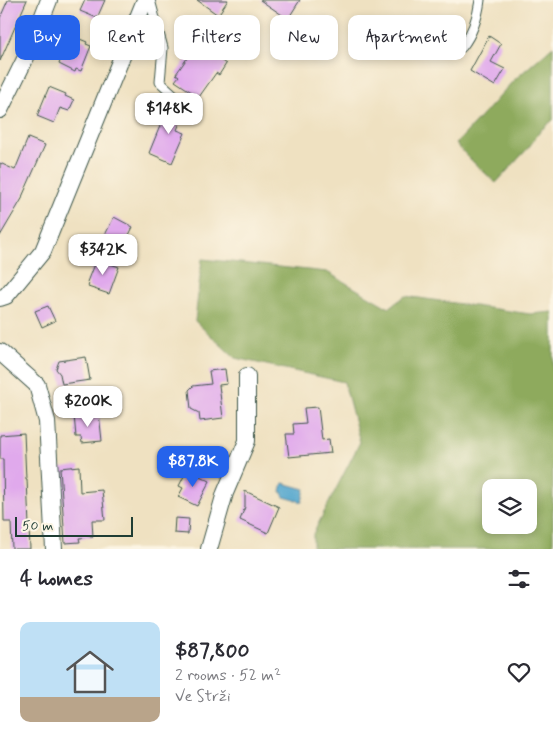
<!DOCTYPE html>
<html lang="en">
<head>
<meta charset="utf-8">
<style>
  :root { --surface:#fff; --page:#f7f7f7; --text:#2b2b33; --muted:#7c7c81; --line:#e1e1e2; --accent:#2563eb }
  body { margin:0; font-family:Mynerve,sans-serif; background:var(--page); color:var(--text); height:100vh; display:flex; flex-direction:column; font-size:19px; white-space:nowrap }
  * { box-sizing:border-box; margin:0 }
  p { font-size:16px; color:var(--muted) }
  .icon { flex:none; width:28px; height:28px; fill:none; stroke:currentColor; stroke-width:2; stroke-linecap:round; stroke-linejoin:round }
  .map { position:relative; height:549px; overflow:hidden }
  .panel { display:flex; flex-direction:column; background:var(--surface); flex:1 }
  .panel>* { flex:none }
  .hud { position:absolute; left:15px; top:15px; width:524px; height:45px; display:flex; gap:10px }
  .controls { position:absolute; left:482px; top:479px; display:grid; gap:10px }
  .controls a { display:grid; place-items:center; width:55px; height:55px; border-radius:10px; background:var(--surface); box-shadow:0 2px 8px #0003; font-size:25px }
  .scale { position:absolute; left:15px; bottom:12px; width:118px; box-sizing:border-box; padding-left:5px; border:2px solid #1f3d34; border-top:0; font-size:14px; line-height:18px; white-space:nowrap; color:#1f3d34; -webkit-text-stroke:4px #fcf5e5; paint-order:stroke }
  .price { position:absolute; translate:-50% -42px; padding:0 11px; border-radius:10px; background:#fff; color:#222; font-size:16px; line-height:32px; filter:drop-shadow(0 1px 2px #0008) }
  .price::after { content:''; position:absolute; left:50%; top:30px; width:15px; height:11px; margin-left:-8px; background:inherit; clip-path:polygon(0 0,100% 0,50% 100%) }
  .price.active { background:var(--accent); color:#fff }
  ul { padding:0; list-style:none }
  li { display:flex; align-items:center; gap:15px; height:125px; padding:0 20px }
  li+li { border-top:1px solid var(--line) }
  li span { display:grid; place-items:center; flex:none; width:140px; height:100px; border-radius:10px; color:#555 }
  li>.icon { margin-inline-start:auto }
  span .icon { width:60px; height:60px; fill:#fffc; stroke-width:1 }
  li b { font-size:21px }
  h2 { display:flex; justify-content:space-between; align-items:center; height:60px; padding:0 20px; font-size:21px }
  .tag { padding:0 18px; border-radius:10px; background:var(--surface); box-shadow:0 2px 8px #0003; font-size:18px; line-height:45px }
  .tag.active { background:var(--accent); color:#fff }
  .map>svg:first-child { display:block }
  .forest { fill:#8eaa5d; stroke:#567448; fill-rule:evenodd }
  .water { fill:#51a5cd; stroke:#387180 }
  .building { fill:#e0a9ec }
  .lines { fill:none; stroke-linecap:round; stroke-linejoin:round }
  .lane-casing { stroke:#3e5649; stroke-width:11 }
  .street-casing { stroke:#3e5649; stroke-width:18 }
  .lane { stroke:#fff; stroke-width:9 }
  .street { stroke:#fff; stroke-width:16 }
</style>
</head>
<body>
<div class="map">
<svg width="553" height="549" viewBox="0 0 553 549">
  <rect width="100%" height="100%" fill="#fcf5e5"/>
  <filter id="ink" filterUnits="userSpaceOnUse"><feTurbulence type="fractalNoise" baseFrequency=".02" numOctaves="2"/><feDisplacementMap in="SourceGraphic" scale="10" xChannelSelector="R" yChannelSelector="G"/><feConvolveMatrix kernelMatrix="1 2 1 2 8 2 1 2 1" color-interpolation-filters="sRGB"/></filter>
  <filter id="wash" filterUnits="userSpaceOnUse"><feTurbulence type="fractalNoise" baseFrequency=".0096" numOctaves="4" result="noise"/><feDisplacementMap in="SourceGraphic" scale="20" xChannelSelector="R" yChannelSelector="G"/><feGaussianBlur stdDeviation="1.12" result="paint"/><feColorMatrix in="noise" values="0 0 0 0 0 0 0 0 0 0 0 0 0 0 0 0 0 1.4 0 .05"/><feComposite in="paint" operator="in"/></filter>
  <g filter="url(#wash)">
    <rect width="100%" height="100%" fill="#efe1c1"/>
    <g class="forest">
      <path d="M553,46V120L541,130L529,147L496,183L472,161L456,144L513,81Z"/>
      <path d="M202,259L327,272L389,308L405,296L530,314L553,312V549H313V534L360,442L344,382L235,358L195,321ZM491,488H529V525H491Z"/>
    </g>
    <path class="water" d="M283,483L305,489L302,502L284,497L281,491Z"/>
    <g id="blocks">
      <g class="building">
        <path d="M8,0H27L0,61V18Z"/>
        <path d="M85,0H105L97,18L80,11Z"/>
        <path d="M197,0H228L218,15Z"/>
        <path d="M260,0H300L288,19Z"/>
        <path d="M70,35L87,42L86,44L91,46L81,71L76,69L75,72L59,64Z"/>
        <path d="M489,36L501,44L491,62L505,69L495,86L470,71Z"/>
        <path d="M197,44L226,64L219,75L216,73L199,97L175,81L179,76L176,74Z"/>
        <path d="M49,87L66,94L65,96L74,100L69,111L60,108L54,123L37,116Z"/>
        <path d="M169,104L185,110L177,130L185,133L172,163L149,153Z"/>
        <path d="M28,138L45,145L22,197H23L0,236V163L15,170Z"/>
        <path d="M114,217L133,227L123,247L104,237Z"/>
        <path d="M96,259L119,267L109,294L88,287L89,283L87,282Z"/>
        <path d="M48,306L55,321L42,327L35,311Z"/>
        <path d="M86,357L90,380L62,384L60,374L56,369L59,361Z"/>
        <path d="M225,369L227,384L219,385L223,418L200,421L199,413L191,409L189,390L193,386L211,384L209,371Z"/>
        <path d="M318,407L322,440L329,439L331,453L289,457L286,434H294L293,424L306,423L304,408Z"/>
        <path d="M99,413L102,441L82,443L81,437H76L74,415Z"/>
        <path d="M24,433L26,479H27L30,549H12L11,522H4L3,459H0V435Z"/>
        <path d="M79,466L80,492L102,490L105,520H92L93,537L79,538L80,542L65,543L60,468Z"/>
        <path d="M187,470L210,481L197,506L178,497L183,488L179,486Z"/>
        <path d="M245,491L279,507L268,533L240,520L245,507Z"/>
        <path d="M175,518L189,519L188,534L174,533Z"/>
      </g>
    </g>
  </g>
  <g filter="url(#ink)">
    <use href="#blocks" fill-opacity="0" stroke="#3e5649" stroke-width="1"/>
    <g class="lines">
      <g class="lane-casing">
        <g id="lane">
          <path d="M150,0L163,48L160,82L182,102"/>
          <path d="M462,47C472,34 478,16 480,0"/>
        </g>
      </g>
      <g class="street-casing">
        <g id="street">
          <path d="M0,110L30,49L49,0"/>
          <path d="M0,298L6,296L43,251L145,0"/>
          <path d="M0,352L37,385L47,421L54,549"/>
          <path d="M209,549L225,493L247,441V376"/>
        </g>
      </g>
      <use href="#lane" class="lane"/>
      <use href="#street" class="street"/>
    </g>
  </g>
</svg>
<div class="controls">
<a><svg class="icon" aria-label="layers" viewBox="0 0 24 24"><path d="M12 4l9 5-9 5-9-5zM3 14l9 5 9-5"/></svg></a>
</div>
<div class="scale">50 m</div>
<b class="price" style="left:169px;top:135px">$148K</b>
<b class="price" style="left:103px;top:276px">$342K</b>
<b class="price" style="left:88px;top:428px">$200K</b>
<b class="price active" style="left:193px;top:488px">$87.8K</b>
<div class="hud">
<a class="tag active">Buy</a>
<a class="tag">Rent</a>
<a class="tag">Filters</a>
<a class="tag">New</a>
<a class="tag">Apartment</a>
</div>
</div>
<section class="panel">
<h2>4 homes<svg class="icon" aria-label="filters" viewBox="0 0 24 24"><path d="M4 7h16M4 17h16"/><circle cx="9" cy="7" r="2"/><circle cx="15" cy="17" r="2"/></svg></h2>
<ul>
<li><span style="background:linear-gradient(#bfe0f5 75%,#b9a48a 0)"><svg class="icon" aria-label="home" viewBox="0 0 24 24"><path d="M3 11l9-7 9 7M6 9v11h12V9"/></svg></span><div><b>$87,800</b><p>2 rooms · 52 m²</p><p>Ve Strži</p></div><svg class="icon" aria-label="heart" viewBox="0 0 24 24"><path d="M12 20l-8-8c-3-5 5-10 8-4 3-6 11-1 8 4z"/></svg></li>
</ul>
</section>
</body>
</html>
